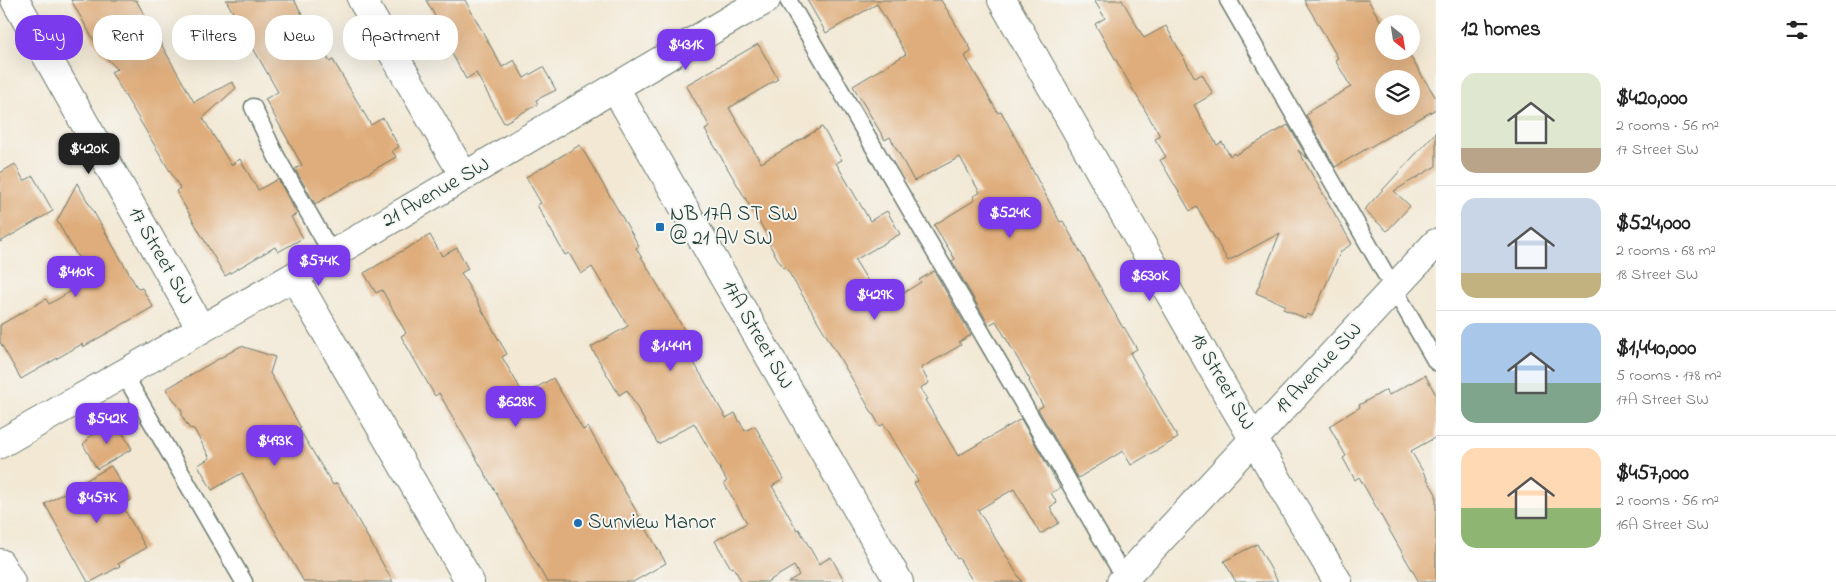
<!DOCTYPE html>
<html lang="en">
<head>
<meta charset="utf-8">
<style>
  :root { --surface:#fff; --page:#f6f6f6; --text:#222; --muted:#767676; --line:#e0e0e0; --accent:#7c3aed }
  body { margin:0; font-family:"Indie Flower",sans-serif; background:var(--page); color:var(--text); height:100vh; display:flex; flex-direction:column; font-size:19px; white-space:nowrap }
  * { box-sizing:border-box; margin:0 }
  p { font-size:16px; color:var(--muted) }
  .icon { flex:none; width:28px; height:28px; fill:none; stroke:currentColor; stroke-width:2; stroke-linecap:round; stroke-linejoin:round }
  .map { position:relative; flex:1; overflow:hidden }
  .sheet { display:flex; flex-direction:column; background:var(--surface); width:400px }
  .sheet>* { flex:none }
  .guide { position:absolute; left:15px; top:15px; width:475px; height:45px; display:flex; gap:10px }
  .needle { width:32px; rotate:150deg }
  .buttons { position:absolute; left:1375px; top:15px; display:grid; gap:10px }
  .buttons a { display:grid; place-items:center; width:45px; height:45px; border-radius:50%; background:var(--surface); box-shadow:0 5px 20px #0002; font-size:25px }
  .price { position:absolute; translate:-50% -42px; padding:0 11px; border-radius:10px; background:var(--accent); color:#fff; font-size:16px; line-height:32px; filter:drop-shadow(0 1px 2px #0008) }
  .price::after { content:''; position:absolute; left:50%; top:30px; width:15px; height:11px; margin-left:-8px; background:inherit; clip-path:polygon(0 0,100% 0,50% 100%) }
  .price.current { background:#222; color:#fff }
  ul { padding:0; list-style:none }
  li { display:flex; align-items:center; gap:15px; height:125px; padding:0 25px }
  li+li { border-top:1px solid var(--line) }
  li span { display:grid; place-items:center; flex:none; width:140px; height:100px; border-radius:15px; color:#555 }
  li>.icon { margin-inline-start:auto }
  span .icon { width:60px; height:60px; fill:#fffc; stroke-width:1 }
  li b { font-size:21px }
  h2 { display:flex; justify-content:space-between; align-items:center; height:60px; padding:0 25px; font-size:21px }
  .pill { padding:0 18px; border-radius:20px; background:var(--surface); box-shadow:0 5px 20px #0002; font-size:18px; line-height:45px }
  .pill.current { background:var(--accent); color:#fff }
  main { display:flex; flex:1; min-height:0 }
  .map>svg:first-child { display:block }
  .building { fill:#dfad7b; fill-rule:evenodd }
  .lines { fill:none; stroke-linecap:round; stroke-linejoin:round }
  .service-casing { stroke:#69796c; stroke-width:19 }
  .minor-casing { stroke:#69796c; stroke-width:30 }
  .service { stroke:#fff; stroke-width:16 }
  .minor { stroke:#fff; stroke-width:28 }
  .poi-dot { fill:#1f6fb2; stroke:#f6f6f2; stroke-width:2 }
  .labels { text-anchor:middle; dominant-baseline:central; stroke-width:4; stroke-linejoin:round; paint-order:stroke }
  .street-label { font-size:21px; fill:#1f3d34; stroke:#f6f6f2 }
  .poi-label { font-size:21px; fill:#1f3d34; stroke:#f6f6f2; text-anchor:start }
</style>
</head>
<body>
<main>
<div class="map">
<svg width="1436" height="582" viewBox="0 0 1436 582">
  <rect width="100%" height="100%" fill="#f6f6f2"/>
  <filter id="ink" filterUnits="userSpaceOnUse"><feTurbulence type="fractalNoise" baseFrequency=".02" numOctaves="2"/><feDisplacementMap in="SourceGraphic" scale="10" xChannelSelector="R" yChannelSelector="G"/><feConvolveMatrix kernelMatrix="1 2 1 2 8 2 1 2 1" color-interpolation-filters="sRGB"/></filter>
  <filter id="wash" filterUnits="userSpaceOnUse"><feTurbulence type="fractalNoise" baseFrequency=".0096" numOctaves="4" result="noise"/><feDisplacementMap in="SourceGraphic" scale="20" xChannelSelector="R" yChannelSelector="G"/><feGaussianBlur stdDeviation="1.12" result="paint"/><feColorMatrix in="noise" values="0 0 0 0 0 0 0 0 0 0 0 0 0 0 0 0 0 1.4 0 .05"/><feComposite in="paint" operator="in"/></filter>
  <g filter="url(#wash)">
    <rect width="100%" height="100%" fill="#f2e8d4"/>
    <g id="blocks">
      <g class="building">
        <path d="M71,0H136L194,102L232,82L236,88L203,118L231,165L240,159L258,190L278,179L297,214L291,217L303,238L278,252L275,247L225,276L176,191L180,188L111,72L117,69L100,51Z"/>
        <path d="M226,0H294L330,62L333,60L371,125L383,118L399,147L392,151L396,157L315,204L295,169L302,165L265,99L278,92Z"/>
        <path d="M426,0H465L502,67L514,60L524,78L543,67L556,90L536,100L538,104L504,123L476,73L466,79L442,36L445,34Z"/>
        <path d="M807,0H941L972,51L965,56L998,113L1001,111L1060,222L1063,221L1123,328L1124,327L1137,349L1130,353L1178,438L1131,465L1123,451L1078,478L1038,409L1043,406L1029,381L1030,380L996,321L989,325L952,261L955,259L934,225L975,200L973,196L980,193L960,157L914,181L890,137L885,140L853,86L906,54L877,4L826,33Z"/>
        <path d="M1094,0H1122L1144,38L1166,26L1195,78L1202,74L1213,94L1194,105L1217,145L1222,142L1230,156L1234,153L1235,155L1288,125L1308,159L1298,150L1352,244L1341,251L1312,316L1307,314L1305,318L1283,309L1285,305L1256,293L1280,233L1228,261L1197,207L1190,211L1160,160L1166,157L1155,139L1160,136L1095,24L1105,18Z"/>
        <path d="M1304,0H1368L1384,27V51H1397L1401,57L1408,53L1436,98V109L1335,167L1306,115L1310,113L1309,111L1351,87L1335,60L1338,58ZM1384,79H1411V106H1384Z"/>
        <path d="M758,44L778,79L729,108L761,163L822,127L842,160L836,163L870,221L887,211L900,234L855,260L883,306L921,282L919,280L934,271L971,335L959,342L961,345L921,368L929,383L920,388L927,399L925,400L958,456L1021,419L1060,488L1051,493L1057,503L1050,507L1059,523L1040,534L1014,489L978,510L1022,582H973L959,558L957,559L914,483L918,481L884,424L880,426L785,266L783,268L769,244L771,242L705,130L710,127L686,85Z"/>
        <path d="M1436,132V166L1394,191L1410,206L1387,231L1364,210Z"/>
        <path d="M580,145L639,246L636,248L696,350L689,354L726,418L735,413L745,431L755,426L784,479L772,486L797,530L799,529L819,564L831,557L845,582H788L799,575L794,566L767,582H742L733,567L731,568L715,541L747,523L724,483L727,481L694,423L658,444L627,390L619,395L591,347L628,326L592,267L581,274L569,253L565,255L537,205L541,203L526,177Z"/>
        <path d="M15,164L24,181L33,176L53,211L0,242V173Z"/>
        <path d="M77,183L138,289L142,288L153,307L83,347L82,344L21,379L0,342V325L46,299L49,304L91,280L57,221Z"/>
        <path d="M430,235L442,256L457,248L468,269L461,273L507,354L502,357L524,395L553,378L583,430L588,427L666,563L633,582H547L439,393L435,396L401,336L406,333L382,290L376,293L364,273Z"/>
        <path d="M241,346L275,357L270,373L301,428L299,429L333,485L337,483L393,582H304L242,473L212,490L198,465L210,458L194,429L189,428L182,416V411L166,389Z"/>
        <path d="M1425,375L1436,395V437L1411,451L1436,494V582H1419L1359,477L1355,480L1343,458L1346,456L1329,426L1360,407L1359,405L1386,390L1389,395Z"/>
        <path d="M116,422L132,449L97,469L83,444L88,440L87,438Z"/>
        <path d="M111,466L131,500L122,505L146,548L118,564L120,566L91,582H88L45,504Z"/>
        <path d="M1257,544L1278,582H1236L1224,561Z"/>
      </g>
    </g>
  </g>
  <g filter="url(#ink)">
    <use href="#blocks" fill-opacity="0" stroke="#69796c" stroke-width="1"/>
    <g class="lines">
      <g class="service-casing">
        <g id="service">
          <path d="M788,0L1127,582"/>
          <path d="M1228,0L1436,362"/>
          <path d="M253,107L276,156L332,254"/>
          <path d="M124,374L244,582"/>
        </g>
      </g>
      <g class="minor-casing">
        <g id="minor">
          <path d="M15,0L201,329"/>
          <path d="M362,0L464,176"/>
          <path d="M1002,0L1234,406L1338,582"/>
          <path d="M615,88L899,582"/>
          <path d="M294,277L470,582"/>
          <path d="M0,444L319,262L736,16L766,0"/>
          <path d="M0,563L11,582"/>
          <path d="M1121,582L1436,243"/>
        </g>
      </g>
      <use href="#service" class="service"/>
      <use href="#minor" class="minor"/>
    </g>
  </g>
  <g class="poi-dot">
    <rect x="655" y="222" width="10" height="10" rx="2.5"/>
    <circle cx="578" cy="523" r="5"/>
  </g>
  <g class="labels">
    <g class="street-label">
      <text transform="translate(436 193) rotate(-30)">21 Avenue SW</text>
      <text transform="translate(160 256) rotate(60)">17 Street SW</text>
      <text transform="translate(757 335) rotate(60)">17A Street SW</text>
      <text transform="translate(1319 369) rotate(-47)">19 Avenue SW</text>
      <text transform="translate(1222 382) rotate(60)">18 Street SW</text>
    </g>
    <g class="poi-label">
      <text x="670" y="215">NB 17A ST SW<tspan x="670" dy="24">@ 21 AV SW</tspan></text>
      <text x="588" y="523">Sunview Manor</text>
    </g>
  </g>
</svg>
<div class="buttons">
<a><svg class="needle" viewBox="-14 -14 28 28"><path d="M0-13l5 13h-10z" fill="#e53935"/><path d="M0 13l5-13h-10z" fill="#767676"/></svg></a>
<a><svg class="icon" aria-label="layers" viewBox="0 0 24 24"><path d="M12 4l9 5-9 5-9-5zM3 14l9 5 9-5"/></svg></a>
</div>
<b class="price" style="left:686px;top:71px">$431K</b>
<b class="price current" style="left:89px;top:175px">$420K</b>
<b class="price" style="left:1010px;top:239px">$524K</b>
<b class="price" style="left:319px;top:287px">$574K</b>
<b class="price" style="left:76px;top:298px">$410K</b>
<b class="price" style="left:1150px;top:302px">$630K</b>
<b class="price" style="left:875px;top:321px">$429K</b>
<b class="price" style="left:671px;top:372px">$1.44M</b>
<b class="price" style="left:516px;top:428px">$628K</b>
<b class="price" style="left:107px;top:445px">$542K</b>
<b class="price" style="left:275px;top:467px">$493K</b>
<b class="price" style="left:97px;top:524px">$457K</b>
<div class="guide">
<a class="pill current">Buy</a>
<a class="pill">Rent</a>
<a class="pill">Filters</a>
<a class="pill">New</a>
<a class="pill">Apartment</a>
</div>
</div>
<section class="sheet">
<h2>12 homes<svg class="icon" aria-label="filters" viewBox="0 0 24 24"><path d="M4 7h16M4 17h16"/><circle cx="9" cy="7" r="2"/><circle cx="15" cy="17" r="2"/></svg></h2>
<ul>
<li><span style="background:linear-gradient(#dfe7d0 75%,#b9a48a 0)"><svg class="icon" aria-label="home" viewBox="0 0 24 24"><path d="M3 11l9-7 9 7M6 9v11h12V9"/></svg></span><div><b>$420,000</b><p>2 rooms · 56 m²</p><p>17 Street SW</p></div></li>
<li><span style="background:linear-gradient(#c9d6e8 75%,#c2b280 0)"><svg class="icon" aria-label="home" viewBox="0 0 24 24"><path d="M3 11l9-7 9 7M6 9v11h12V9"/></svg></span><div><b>$524,000</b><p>2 rooms · 68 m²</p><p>18 Street SW</p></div></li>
<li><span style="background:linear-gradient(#a9c7e8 60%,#7fa58c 0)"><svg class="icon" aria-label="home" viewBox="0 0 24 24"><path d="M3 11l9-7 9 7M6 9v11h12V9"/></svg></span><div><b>$1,440,000</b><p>5 rooms · 178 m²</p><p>17A Street SW</p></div></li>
<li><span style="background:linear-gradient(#ffd9b3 60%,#8fb573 0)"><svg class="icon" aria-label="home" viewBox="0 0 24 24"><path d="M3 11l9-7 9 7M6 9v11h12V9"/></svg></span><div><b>$457,000</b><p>2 rooms · 56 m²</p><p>16A Street SW</p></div></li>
</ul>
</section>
</main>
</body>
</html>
